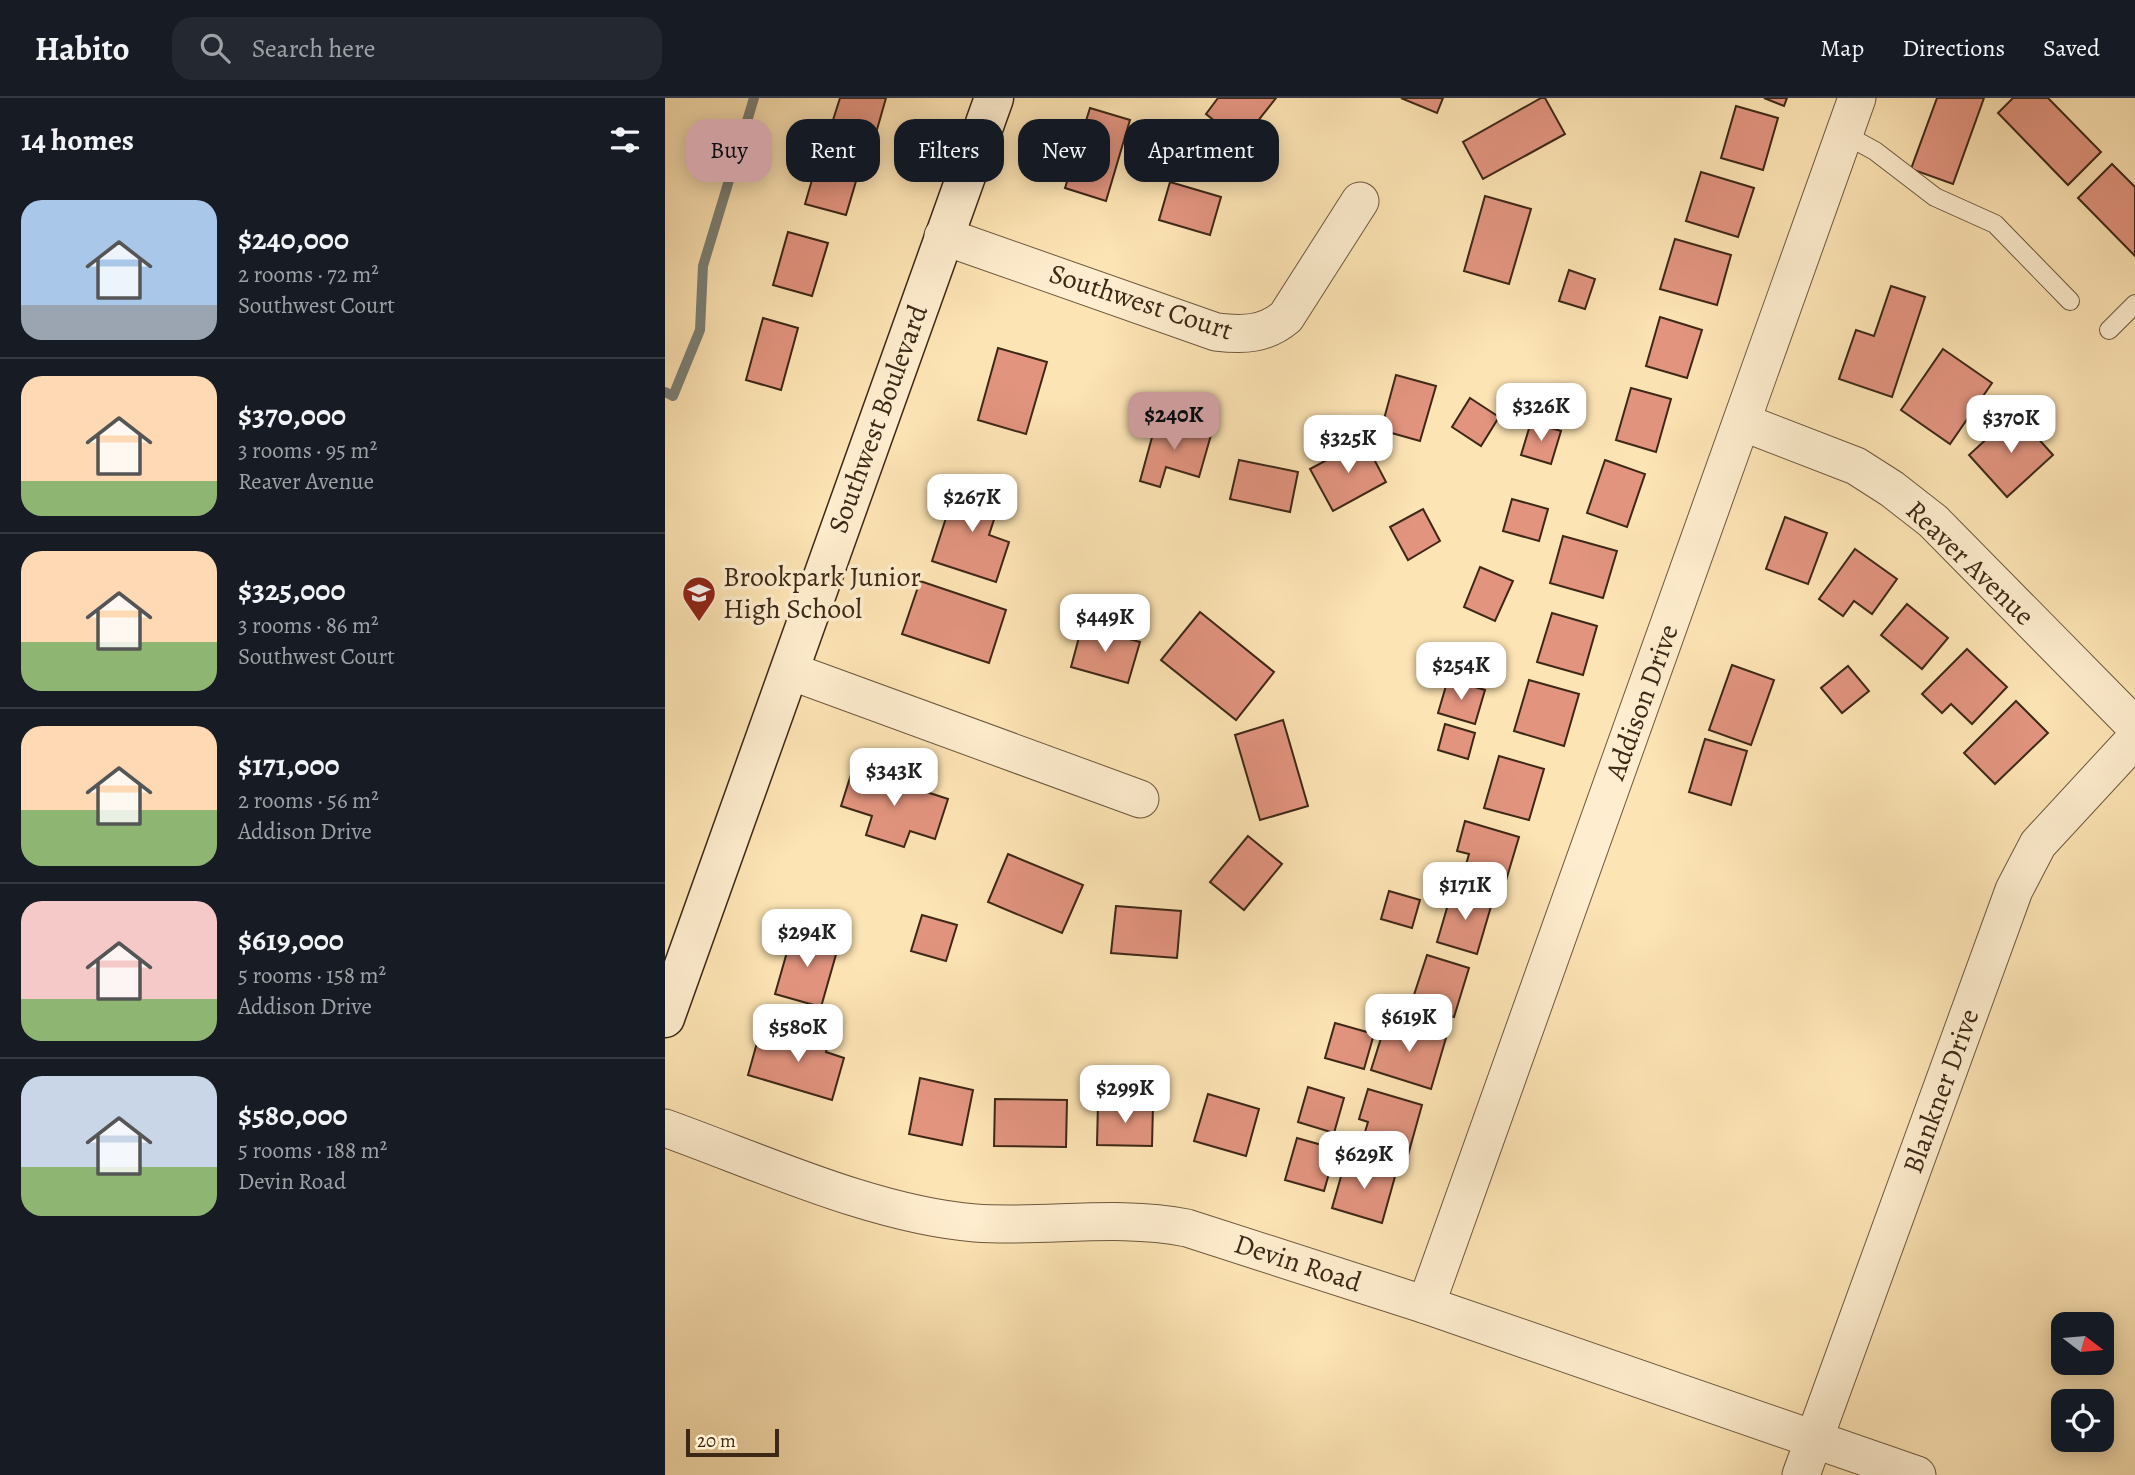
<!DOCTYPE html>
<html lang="en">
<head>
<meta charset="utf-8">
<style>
  :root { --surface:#171b24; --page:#242831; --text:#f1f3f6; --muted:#9ea1a6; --line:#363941; --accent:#c59692 }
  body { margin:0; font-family:Alegreya,serif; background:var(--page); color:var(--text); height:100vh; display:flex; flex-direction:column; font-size:26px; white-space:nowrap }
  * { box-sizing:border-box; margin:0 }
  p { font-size:23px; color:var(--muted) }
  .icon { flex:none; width:38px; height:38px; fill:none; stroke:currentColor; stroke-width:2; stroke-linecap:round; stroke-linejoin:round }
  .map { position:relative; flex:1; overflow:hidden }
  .sheet { display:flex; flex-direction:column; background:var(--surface); width:665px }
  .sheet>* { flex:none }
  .guide { position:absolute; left:21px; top:21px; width:665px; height:63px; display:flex; gap:14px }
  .needle { width:46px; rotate:106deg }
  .fabs { position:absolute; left:1386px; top:1214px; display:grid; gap:14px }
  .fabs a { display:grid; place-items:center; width:63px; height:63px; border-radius:14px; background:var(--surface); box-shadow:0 4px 18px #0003; font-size:35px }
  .scale { position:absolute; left:21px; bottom:18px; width:93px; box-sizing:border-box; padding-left:7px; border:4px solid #3d2816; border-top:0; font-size:19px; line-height:24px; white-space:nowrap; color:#3d2816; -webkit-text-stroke:5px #feedce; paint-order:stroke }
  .price { position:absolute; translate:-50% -60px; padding:0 16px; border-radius:14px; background:#fff; color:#222; font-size:23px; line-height:46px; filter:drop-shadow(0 2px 4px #0008) }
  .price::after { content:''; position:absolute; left:50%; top:42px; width:21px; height:16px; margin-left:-10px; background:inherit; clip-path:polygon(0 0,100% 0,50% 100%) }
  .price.on { background:var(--accent); color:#111 }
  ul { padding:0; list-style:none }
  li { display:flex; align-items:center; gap:21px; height:175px; padding:0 21px }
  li+li { border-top:2px solid var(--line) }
  li span { display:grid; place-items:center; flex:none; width:196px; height:140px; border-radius:21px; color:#555 }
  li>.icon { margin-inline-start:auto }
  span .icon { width:84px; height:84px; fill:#fffc; stroke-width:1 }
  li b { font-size:30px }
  h2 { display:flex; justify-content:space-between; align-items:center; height:84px; padding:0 21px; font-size:30px }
  .pill { padding:0 24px; border-radius:21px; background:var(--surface); box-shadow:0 4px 18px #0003; font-size:24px; line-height:63px }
  .pill.on { background:var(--accent); color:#111 }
  header { display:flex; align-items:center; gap:42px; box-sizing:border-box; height:98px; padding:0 35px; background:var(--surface); border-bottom:2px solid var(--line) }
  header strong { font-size:33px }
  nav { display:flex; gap:38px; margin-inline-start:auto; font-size:24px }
  .search { width:490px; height:63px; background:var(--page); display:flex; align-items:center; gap:18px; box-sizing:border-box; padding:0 24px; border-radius:21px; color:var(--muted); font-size:26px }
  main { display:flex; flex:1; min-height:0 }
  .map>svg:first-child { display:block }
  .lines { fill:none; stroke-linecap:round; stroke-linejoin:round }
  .stream { stroke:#7b8177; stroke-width:10 }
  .building { fill:#e2947f; stroke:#3d2816; stroke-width:2 }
  .lane-casing { stroke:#6d573e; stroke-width:20 }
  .street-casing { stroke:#6d573e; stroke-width:39 }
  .secondary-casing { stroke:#3d2816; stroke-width:41 }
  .lane { stroke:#feedce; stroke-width:18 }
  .street { stroke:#feedce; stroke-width:37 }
  .secondary { stroke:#feedce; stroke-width:38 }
  .labels { text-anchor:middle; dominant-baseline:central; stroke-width:7; stroke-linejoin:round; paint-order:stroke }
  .street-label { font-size:28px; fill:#3d2816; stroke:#feedce }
  .poi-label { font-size:28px; fill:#3d2816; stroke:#feedce; text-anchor:start }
</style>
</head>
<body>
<header>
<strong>Habito</strong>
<div class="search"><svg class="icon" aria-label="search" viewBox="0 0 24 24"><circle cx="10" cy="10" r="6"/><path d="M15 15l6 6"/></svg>Search here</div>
<nav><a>Map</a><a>Directions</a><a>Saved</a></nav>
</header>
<main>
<section class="sheet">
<h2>14 homes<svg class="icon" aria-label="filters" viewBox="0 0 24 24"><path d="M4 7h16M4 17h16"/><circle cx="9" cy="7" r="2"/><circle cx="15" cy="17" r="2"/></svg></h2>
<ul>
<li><span style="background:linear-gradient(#a9c7e8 75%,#9aa5b1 0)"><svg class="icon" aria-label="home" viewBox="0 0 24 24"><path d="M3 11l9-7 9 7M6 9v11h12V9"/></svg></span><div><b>$240,000</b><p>2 rooms · 72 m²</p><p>Southwest Court</p></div></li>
<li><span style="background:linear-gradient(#ffd9b3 75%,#8fb573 0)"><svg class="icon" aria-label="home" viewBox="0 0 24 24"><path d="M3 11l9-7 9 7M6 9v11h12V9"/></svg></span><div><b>$370,000</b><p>3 rooms · 95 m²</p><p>Reaver Avenue</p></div></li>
<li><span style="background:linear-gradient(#ffd9b3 65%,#8fb573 0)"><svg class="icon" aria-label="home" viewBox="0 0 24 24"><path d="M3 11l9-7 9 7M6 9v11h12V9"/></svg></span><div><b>$325,000</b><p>3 rooms · 86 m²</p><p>Southwest Court</p></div></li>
<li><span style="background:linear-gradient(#ffd9b3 60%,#8fb573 0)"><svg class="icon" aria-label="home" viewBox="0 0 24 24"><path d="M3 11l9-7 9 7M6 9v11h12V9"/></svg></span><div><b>$171,000</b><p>2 rooms · 56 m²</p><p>Addison Drive</p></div></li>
<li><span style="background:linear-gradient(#f6c9c9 70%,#8fb573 0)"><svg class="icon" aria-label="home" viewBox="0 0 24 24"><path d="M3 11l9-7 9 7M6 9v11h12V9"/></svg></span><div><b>$619,000</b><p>5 rooms · 158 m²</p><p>Addison Drive</p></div></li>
<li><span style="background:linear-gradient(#c9d6e8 65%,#8fb573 0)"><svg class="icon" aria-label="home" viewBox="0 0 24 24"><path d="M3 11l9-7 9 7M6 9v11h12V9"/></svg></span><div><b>$580,000</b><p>5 rooms · 188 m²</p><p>Devin Road</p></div></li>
</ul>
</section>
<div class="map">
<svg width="1470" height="1377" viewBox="0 0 1470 1377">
  <rect width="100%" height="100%" fill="#fde4b4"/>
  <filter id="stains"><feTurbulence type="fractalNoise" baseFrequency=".00286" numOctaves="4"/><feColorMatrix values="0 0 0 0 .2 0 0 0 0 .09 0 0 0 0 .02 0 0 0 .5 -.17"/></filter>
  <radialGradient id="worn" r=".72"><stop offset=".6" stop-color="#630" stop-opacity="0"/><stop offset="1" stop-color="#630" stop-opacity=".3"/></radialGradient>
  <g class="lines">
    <path class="stream" d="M0,294L8,298L35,232L38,168L89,0"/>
  </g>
  <g class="building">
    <path d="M175,0H221L211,35L168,22Z"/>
    <path d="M553,0H611L576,44L541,16Z"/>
    <path d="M736,0H778L772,15Z"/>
    <path d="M876,0H880L900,36L818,81L798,44Z"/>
    <path d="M1099,0H1122L1119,8Z"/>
    <path d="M1272,0H1319L1288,86L1246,71Z"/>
    <path d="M1348,0H1383L1436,54L1403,87L1333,15Z"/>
    <path d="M1071,8L1113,20L1098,72L1056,60Z"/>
    <path d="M425,10L465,22L441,103L400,90Z"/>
    <path d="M156,51L197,63L181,117L140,106Z"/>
    <path d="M1447,66L1470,89V158L1413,100Z"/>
    <path d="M1036,74L1089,90L1073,139L1021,123Z"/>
    <path d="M505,84L556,99L545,137L494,122Z"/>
    <path d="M820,98L866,111L844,186L799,173Z"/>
    <path d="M123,134L163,145L147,198L108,187Z"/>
    <path d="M1010,141L1066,157L1052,207L995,191Z"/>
    <path d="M904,172L930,181L920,211L894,203Z"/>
    <path d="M1226,188L1260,199L1227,299L1174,281L1191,232L1209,238Z"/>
    <path d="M995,219L1037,232L1022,280L981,268Z"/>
    <path d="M98,220L133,230L116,292L81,282Z"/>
    <path d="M333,250L382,264L361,336L313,322Z"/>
    <path d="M1278,251L1327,285L1285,346L1236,312Z"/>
    <path d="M731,277L771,288L755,343L716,332Z"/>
    <path d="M966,290L1006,301L991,354L951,342Z"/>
    <path d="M805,300L834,319L816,348L787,329Z"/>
    <path d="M1350,315L1388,357L1342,399L1304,357Z"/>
    <path d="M492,321L546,337L534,379L501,369L495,389L475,383Z"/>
    <path d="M866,324L896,333L886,366L856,357Z"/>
    <path d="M699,342L721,384L668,413L645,371Z"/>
    <path d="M574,362L633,374L625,414L565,401Z"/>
    <path d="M940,362L980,376L962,429L922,415Z"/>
    <path d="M293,383L337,397L324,437L344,444L331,484L267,463Z"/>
    <path d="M847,401L883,411L874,443L838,433Z"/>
    <path d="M758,411L775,443L743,462L725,429Z"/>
    <path d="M1120,419L1162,435L1143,486L1101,471Z"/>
    <path d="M898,438L952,453L938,500L885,485Z"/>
    <path d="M1190,451L1232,481L1207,516L1189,503L1178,518L1154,501Z"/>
    <path d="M815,469L848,483L830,523L799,509Z"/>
    <path d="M255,483L341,512L324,565L237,536Z"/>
    <path d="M1242,506L1283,540L1257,571L1216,537Z"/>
    <path d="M535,514L609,574L571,622L496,562Z"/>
    <path d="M887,515L932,528L918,577L872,564Z"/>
    <path d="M417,528L475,544L463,585L406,569Z"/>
    <path d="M1302,551L1342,589L1307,626L1286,606L1277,615L1257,596Z"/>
    <path d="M1067,567L1109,582L1086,647L1044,632Z"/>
    <path d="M1183,568L1204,593L1177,615L1156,590Z"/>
    <path d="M783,581L820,592L810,626L773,615Z"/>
    <path d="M864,582L914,596L899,648L849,633Z"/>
    <path d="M1351,603L1383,635L1330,686L1299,655Z"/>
    <path d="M618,622L643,708L595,722L570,637Z"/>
    <path d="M780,626L810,635L803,661L773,652Z"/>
    <path d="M1040,641L1082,653L1066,707L1024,694Z"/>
    <path d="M834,658L879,671L864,722L819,710Z"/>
    <path d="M188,670L283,701L270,741L245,733L239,749L201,737L207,718L176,708Z"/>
    <path d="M800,723L854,739L839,789L798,777L804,756L792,753Z"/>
    <path d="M583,738L617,766L579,812L545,784Z"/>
    <path d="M343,756L418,787L397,835L323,804Z"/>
    <path d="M724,793L755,802L747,830L716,821Z"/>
    <path d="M787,793L827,805L812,856L772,844Z"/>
    <path d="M451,808L516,813L512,860L446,855Z"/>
    <path d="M257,817L292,827L281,863L246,853Z"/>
    <path d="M128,833L174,846L156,909L110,896Z"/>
    <path d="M762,857L804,870L789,919L746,906Z"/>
    <path d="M722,921L781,940L766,991L706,972Z"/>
    <path d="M670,925L709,936L699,971L660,960Z"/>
    <path d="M138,932L165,940L161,954L179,960L167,1002L83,977L95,934L135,945Z"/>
    <path d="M255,980L308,992L297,1047L244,1036Z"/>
    <path d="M643,989L679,1000L669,1035L633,1024Z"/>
    <path d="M703,991L757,1007L743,1057L697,1044L703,1024L694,1021Z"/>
    <path d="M543,996L594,1011L581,1058L529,1043Z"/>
    <path d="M330,1001L402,1002L401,1049L329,1048Z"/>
    <path d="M433,1005L488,1007L487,1048L432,1047Z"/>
    <path d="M632,1040L671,1051L659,1093L620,1082Z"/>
    <path d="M681,1061L731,1075L717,1125L667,1110Z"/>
  </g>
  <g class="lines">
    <g class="lane-casing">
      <g id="lane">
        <path d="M1179,36L1210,53L1270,99L1330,126L1405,203"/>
        <path d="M1444,232L1470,206"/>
      </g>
    </g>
    <g class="street-casing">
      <g id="street">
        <path d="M278,138L551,234C578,237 600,237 621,219L695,103"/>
        <path d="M1077,324L1191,368L1227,391L1268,423L1470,628"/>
        <path d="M125,573L475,701"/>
        <path d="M0,1030C95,1064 209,1117 310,1125C381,1130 452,1116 522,1130L761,1207L1252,1377"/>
        <path d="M761,1207L1192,0"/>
        <path d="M1136,1377L1349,792L1373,746L1470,641"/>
      </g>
    </g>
    <g class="secondary-casing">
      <path id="secondary" d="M0,920L329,0"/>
    </g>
    <use href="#lane" class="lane"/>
    <use href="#street" class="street"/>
    <use href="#secondary" class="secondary"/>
  </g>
  <defs>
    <g id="school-pin" transform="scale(1.75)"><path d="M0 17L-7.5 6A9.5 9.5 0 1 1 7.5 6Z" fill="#8f2418" stroke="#feedce"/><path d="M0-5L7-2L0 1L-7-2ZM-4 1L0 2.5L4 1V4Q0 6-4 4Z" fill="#fff"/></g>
  </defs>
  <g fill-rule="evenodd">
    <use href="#school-pin" x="34" y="495"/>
  </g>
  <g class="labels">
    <g class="street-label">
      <text transform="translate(476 204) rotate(18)">Southwest Court</text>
      <text transform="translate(213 321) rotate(-70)">Southwest Boulevard</text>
      <text transform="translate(1305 465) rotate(44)">Reaver Avenue</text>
      <text transform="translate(977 604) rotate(-70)">Addison Drive</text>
      <text transform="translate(1276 993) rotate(-70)">Blankner Drive</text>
      <text transform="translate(633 1165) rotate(18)">Devin Road</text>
    </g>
    <g class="poi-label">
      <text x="58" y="479">Brookpark Junior<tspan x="58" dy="32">High School</tspan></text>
    </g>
  </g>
  <rect width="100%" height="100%" filter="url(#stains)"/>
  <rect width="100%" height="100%" fill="url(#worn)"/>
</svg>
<div class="fabs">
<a><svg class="needle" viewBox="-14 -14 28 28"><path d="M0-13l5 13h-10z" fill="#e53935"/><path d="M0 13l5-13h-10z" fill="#9ea1a6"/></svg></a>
<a><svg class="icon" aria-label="locate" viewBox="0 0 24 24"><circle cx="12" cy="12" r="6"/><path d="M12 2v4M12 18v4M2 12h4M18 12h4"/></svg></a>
</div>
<div class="scale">20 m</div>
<b class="price" style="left:876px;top:345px">$326K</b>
<b class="price on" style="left:509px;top:354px">$240K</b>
<b class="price" style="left:1346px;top:357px">$370K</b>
<b class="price" style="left:683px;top:377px">$325K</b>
<b class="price" style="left:307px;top:436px">$267K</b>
<b class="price" style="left:440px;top:556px">$449K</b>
<b class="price" style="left:796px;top:604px">$254K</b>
<b class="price" style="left:229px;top:710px">$343K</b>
<b class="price" style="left:800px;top:824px">$171K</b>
<b class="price" style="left:142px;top:871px">$294K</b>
<b class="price" style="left:744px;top:956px">$619K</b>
<b class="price" style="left:133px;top:966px">$580K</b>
<b class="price" style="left:460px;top:1027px">$299K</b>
<b class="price" style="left:699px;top:1093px">$629K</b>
<div class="guide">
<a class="pill on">Buy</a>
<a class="pill">Rent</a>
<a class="pill">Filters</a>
<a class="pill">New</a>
<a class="pill">Apartment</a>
</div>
</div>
</main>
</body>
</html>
